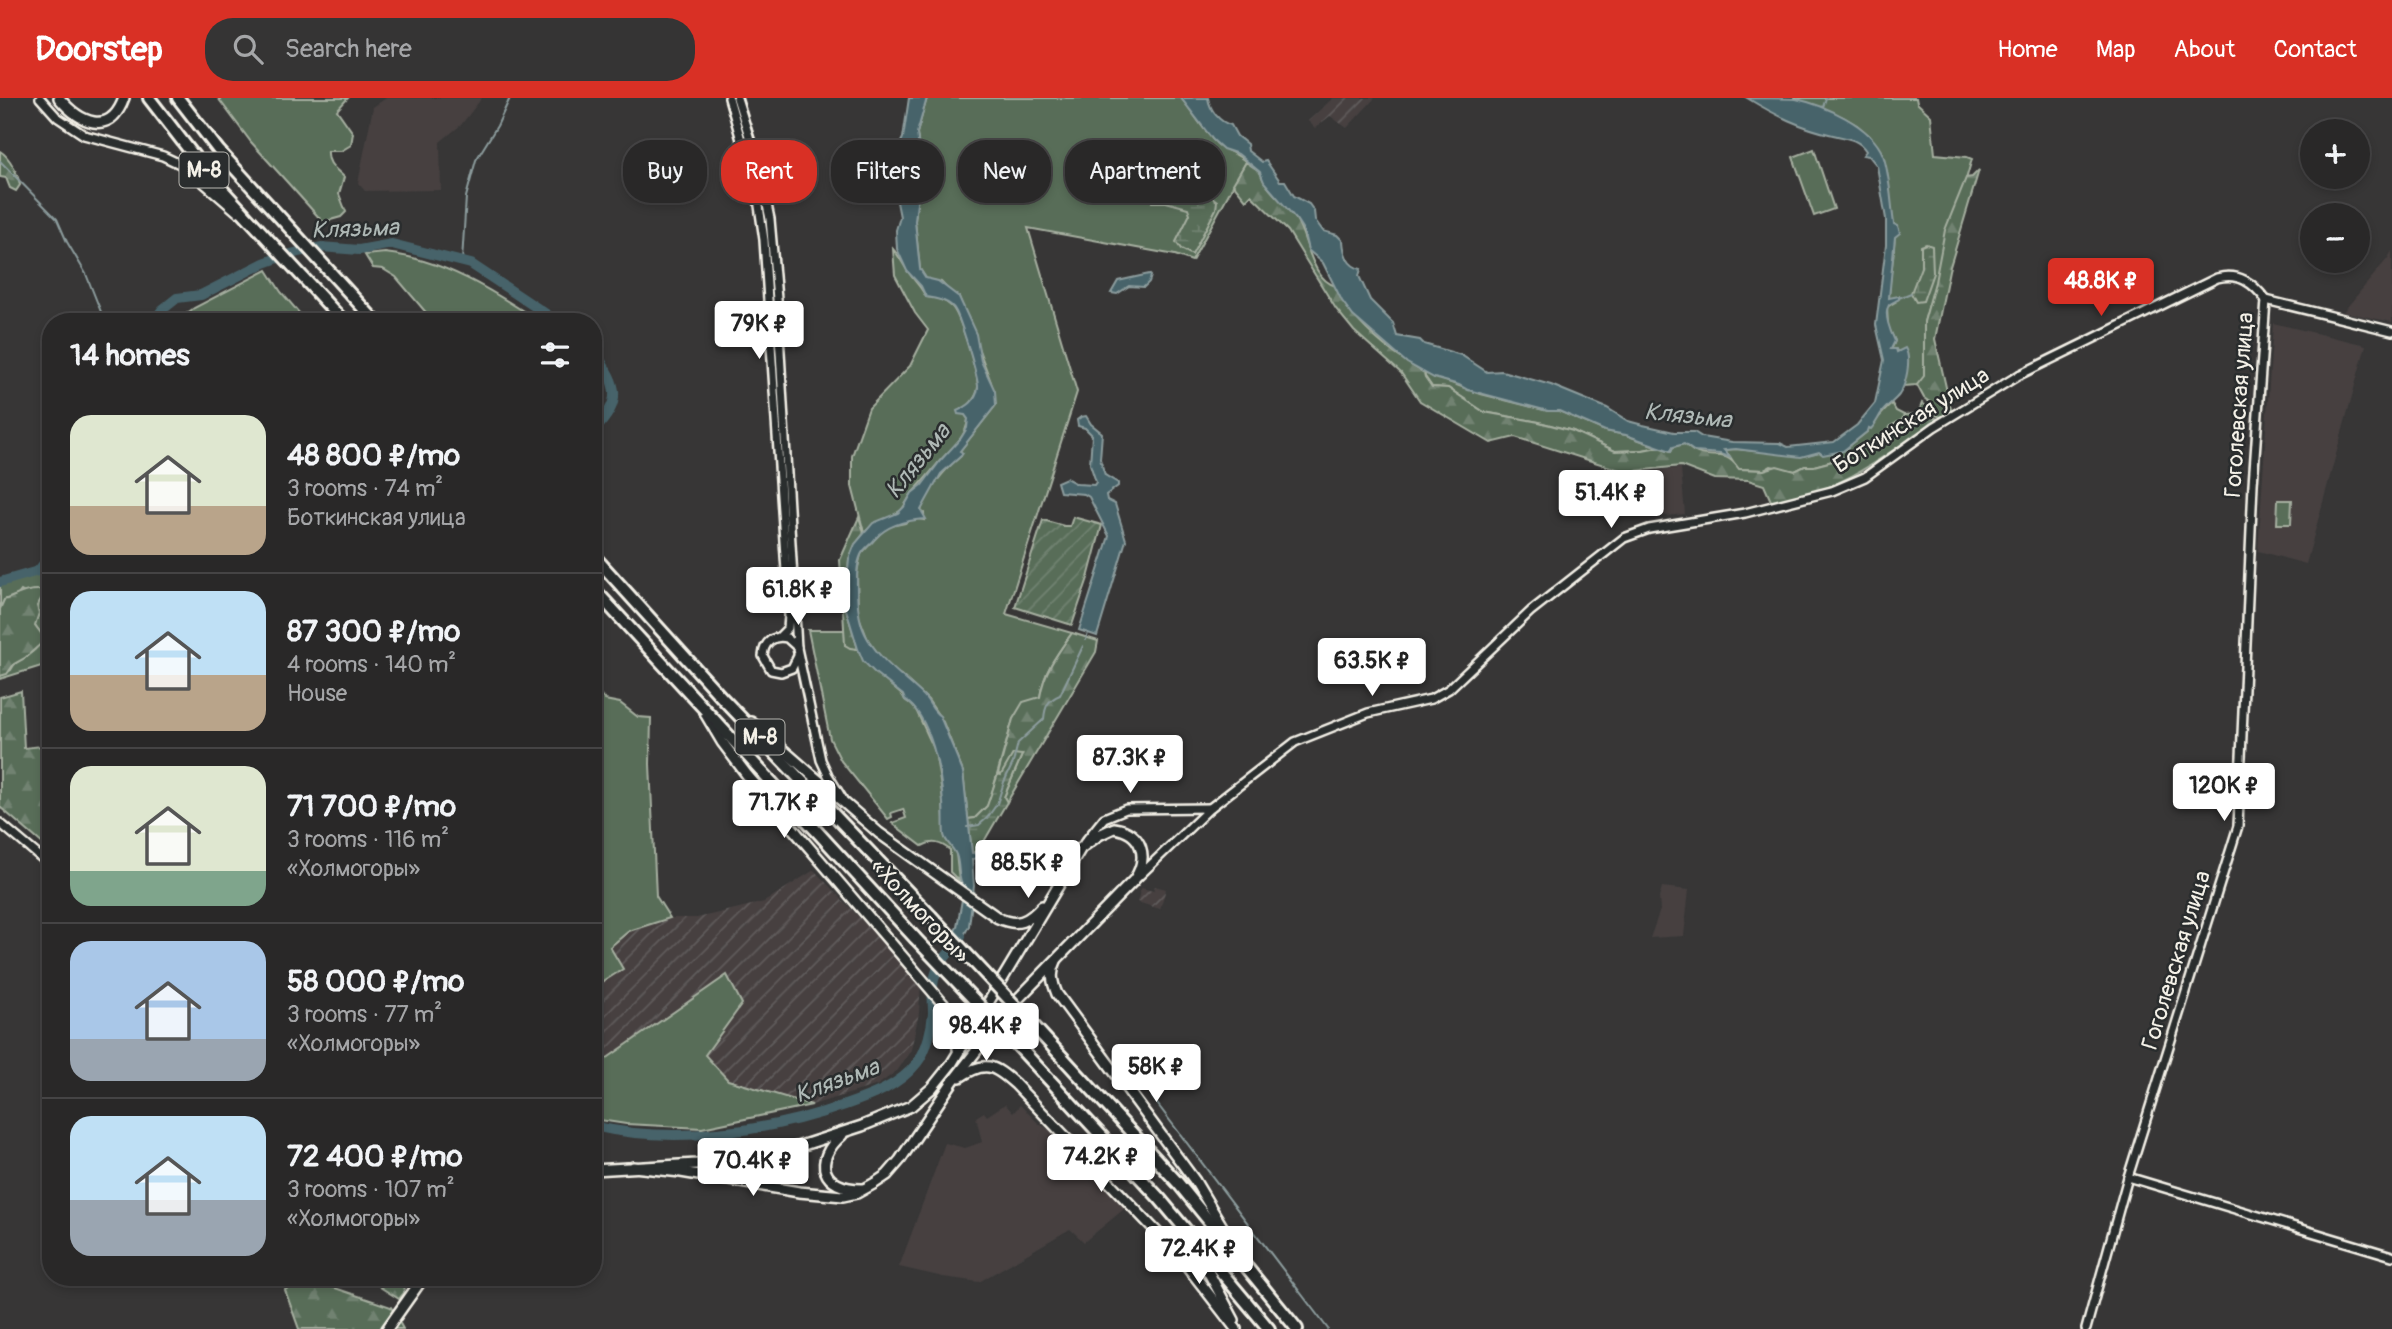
<!DOCTYPE html>
<html lang="en">
<head>
<meta charset="utf-8">
<style>
  :root { --surface:#292828; --page:#353434; --text:#f1f3f6; --muted:#a5a6a8; --line:#454445; --accent:#d93025 }
  body { margin:0; font-family:Pangolin,sans-serif; background:var(--page); color:var(--text); height:100vh; display:flex; flex-direction:column; font-size:26px; white-space:nowrap }
  * { box-sizing:border-box; margin:0 }
  p { font-size:23px; color:var(--muted) }
  .icon { flex:none; width:38px; height:38px; fill:none; stroke:currentColor; stroke-width:2; stroke-linecap:round; stroke-linejoin:round }
  .map { position:relative; flex:1; overflow:hidden }
  .panel { position:absolute; left:42px; top:215px; width:560px; height:973px; display:flex; flex-direction:column; background:var(--surface); border-radius:28px; box-shadow:0 4px 10px #0003,0 0 0 2px var(--line) }
  .panel>* { flex:none }
  .banner { position:absolute; left:623px; top:42px; width:665px; height:63px; display:flex; gap:14px }
  .tools { position:absolute; left:2300px; top:21px; display:grid; gap:14px }
  .tools a { display:grid; place-items:center; width:70px; height:70px; border-radius:50%; background:var(--surface); box-shadow:0 4px 10px #0003,0 0 0 2px var(--line); font-size:35px }
  .price { position:absolute; translate:-50% -60px; padding:0 16px; border-radius:7px; background:#fff; color:#222; font-size:23px; line-height:46px; filter:drop-shadow(0 2px 4px #0008) }
  .price::after { content:''; position:absolute; left:50%; top:42px; width:21px; height:16px; margin-left:-10px; background:inherit; clip-path:polygon(0 0,100% 0,50% 100%) }
  .price.active { background:var(--accent); color:#fff }
  ul { padding:0; list-style:none }
  li { display:flex; align-items:center; gap:21px; height:175px; padding:0 28px }
  li+li { border-top:2px solid var(--line) }
  li span { display:grid; place-items:center; flex:none; width:196px; height:140px; border-radius:21px; color:#555 }
  li>.icon { margin-inline-start:auto }
  span .icon { width:84px; height:84px; fill:#fffc; stroke-width:1 }
  li b { font-size:30px }
  h2 { display:flex; justify-content:space-between; align-items:center; height:84px; padding:0 28px; font-size:30px }
  .tag { padding:0 24px; border-radius:28px; background:var(--surface); box-shadow:0 4px 10px #0003,0 0 0 2px var(--line); font-size:24px; line-height:63px }
  .tag.active { background:var(--accent); color:#fff }
  header { display:flex; align-items:center; gap:42px; box-sizing:border-box; height:98px; padding:0 35px; background:var(--accent); color:#fff }
  header strong { font-size:33px }
  nav { display:flex; gap:38px; margin-inline-start:auto; font-size:24px }
  .search { width:490px; height:63px; background:var(--page); display:flex; align-items:center; gap:18px; box-sizing:border-box; padding:0 24px; border-radius:28px; color:var(--muted); font-size:26px }
  .map>svg:first-child { display:block }
  .built { fill:#464040 }
  .industrial { fill:url(#industrial-furrows) }
  .grass { fill:#586d59; stroke:#a6afa0; stroke-width:2 }
  .forest { fill:url(#forest-firs); stroke:#a6afa0; stroke-width:2 }
  .wetland { fill:url(#wetland-marsh); stroke:#a6afa0; stroke-width:2 }
  .garden { fill:url(#garden-furrows); stroke:#a6afa0; stroke-width:2 }
  .water { fill:#47646b; stroke:#8c9c9d; stroke-width:2 }
  .lines { fill:none; stroke-linecap:round; stroke-linejoin:round }
  .stream { stroke:#8c9c9d; stroke-width:2 }
  .river { stroke:#47646b; stroke-width:10 }
  .minor-casing { stroke:#f4f1e8; stroke-width:12 }
  .major-casing { stroke:#f4f1e8; stroke-width:14 }
  .highway-casing { stroke:#f4f1e8; stroke-width:16 }
  .minor { stroke:#2a2d2e; stroke-width:7 }
  .major { stroke:#2a2d2e; stroke-width:9 }
  .highway { stroke:#2a2d2e; stroke-width:10 }
  .highway-bridge-casing { stroke:#f4f1e8; stroke-width:16; stroke-linecap:butt }
  .highway-bridge { stroke:#2a2d2e; stroke-width:10 }
  .labels { text-anchor:middle; dominant-baseline:central; stroke-width:5; stroke-linejoin:round; paint-order:stroke }
  .shield { fill:#2a2d2e; stroke:#b7b6b0; stroke-width:2 }
  .shield-label { font-size:21px; font-weight:bold; fill:#f4f1e8 }
  .street-label { font-size:23px; fill:#f4f1e8; stroke:#2a2d2e }
  .water-label { font-size:24px; font-style:italic; fill:#afb9b6; stroke:#2a2d2e }
</style>
</head>
<body>
<header>
<strong>Doorstep</strong>
<div class="search"><svg class="icon" aria-label="search" viewBox="0 0 24 24"><circle cx="10" cy="10" r="6"/><path d="M15 15l6 6"/></svg>Search here</div>
<nav><a>Home</a><a>Map</a><a>About</a><a>Contact</a></nav>
</header>
<div class="map">
<svg width="2392" height="1231" viewBox="0 0 2392 1231">
  <defs>
    <pattern id="industrial-furrows" width="10" height="10" patternUnits="userSpaceOnUse" patternTransform="scale(1.75)"><rect width="10" height="10" fill="#464040"/><path d="M-1 1l2-2M0 10L10 0M9 11l2-2" fill="none" stroke="#615c5c"/></pattern>
    <pattern id="forest-firs" width="22" height="20" patternUnits="userSpaceOnUse" patternTransform="scale(1.75)"><rect width="22" height="20" fill="#586d59"/><path d="M5 1l3.5 6h-7zM16 11l3.5 6h-7z" fill="#718271"/></pattern>
    <pattern id="wetland-marsh" width="20" height="14" patternUnits="userSpaceOnUse" patternTransform="scale(1.75)"><rect width="20" height="14" fill="#586d59"/><path d="M1 5h8M5 5V1M11 12h8M15 12V8" fill="none" stroke="#718271"/></pattern>
    <pattern id="garden-furrows" width="10" height="10" patternUnits="userSpaceOnUse" patternTransform="scale(1.75)"><rect width="10" height="10" fill="#586d59"/><path d="M-1 1l2-2M0 10L10 0M9 11l2-2" fill="none" stroke="#718271"/></pattern>
  </defs>
  <rect width="100%" height="100%" fill="#373636"/>
  <filter id="ink" filterUnits="userSpaceOnUse"><feTurbulence type="fractalNoise" baseFrequency=".0143" numOctaves="2"/><feDisplacementMap in="SourceGraphic" scale="14" xChannelSelector="R" yChannelSelector="G"/><feConvolveMatrix kernelMatrix="1 2 1 2 8 2 1 2 1" color-interpolation-filters="sRGB"/></filter>
  <g filter="url(#ink)">
    <g class="built">
      <path d="M386,0H482L461,27L440,44L441,92L365,93L358,85L373,9Z"/>
      <path d="M2392,153V224L2343,214L2388,160Z"/>
      <path d="M2273,225L2366,247L2306,466L2258,453Z"/>
      <path d="M1681,370L1685,416L1656,419L1651,373Z"/>
      <path d="M1662,789L1689,792L1684,838L1650,840L1660,812L1659,800Z"/>
      <path d="M1005,1006L1013,1015L1020,1007L1038,1025L1053,1034L1129,1107L1084,1144L1070,1131L979,1184L943,1179L899,1169L945,1045L965,1050L982,1044L976,1019L984,1014L987,1018Z"/>
    </g>
    <g class="industrial">
      <path d="M1333,0H1375L1347,30L1330,18L1315,30L1308,23Z"/>
      <path d="M814,772L921,884L919,915L911,952L898,972L878,987L812,1007L728,982L704,957L742,906L727,877L593,970V890L623,871L610,849L629,833L670,820H697L764,804Z"/>
      <path d="M1155,788L1166,791L1160,811L1137,804L1141,790L1153,793Z"/>
    </g>
    <g class="grass">
      <path d="M218,0H348L337,12L353,35L351,47L341,53H328C327,66 335,70 344,79L339,96L346,114L341,119L323,124L251,44Z"/>
      <path d="M927,0H1181C1194,15 1203,33 1217,46C1227,54 1237,55 1246,64L1192,163L1175,157L1028,130L1077,294L1006,516L1072,535C1057,556 1044,573 1040,599L1013,621L991,698L987,708L975,720L968,721L963,674L943,624L928,602L901,577L892,572L880,558L868,542L858,516L857,474L861,456L886,429L905,425L913,420L924,422V415L921,413C927,392 944,372 961,358L960,353L996,307L991,284L959,199L953,197L941,184L926,181L920,171L915,123L918,96L923,83L917,35Z"/>
      <path d="M1794,0H1916L1917,5L1931,18L1935,56L1967,59L1972,61L1924,224V279L1917,287L1903,288L1908,264L1891,252L1895,243L1888,228L1887,209L1895,204L1889,201C1889,176 1897,151 1894,126L1870,38L1857,27L1843,19Z"/>
      <path d="M1814,51L1834,111L1814,118L1793,59Z"/>
      <path d="M893,151C901,160 903,167 909,175C915,184 921,188 926,199C935,200 944,201 951,208C960,215 977,274 978,287C979,299 967,306 965,317L968,321C966,341 950,351 938,365C930,375 922,385 913,394C908,400 906,407 901,412C889,422 876,422 864,435L852,388V358L869,310L910,268L928,232L915,215L895,177Z"/>
      <path d="M385,155C443,161 493,193 540,224H434L396,179L383,171L373,170L365,157Z"/>
      <path d="M267,172L281,194L307,224H175L194,210Z"/>
      <path d="M1424,275L1481,296L1548,313H1559L1605,333L1626,337L1658,349L1643,352L1615,353L1573,333L1539,324L1484,314L1448,290L1432,289L1425,279Z"/>
      <path d="M1892,306L1896,313L1904,317L1903,322L1891,328L1884,339L1840,361L1814,368H1805L1795,373L1771,368L1764,372L1738,371L1729,357L1724,354V352L1736,351L1801,358L1819,354L1843,353L1868,333V329C1878,322 1882,314 1892,306Z"/>
      <path d="M2278,402H2292L2291,426H2277Z"/>
      <path d="M51,466V565L0,581V578L11,572C17,557 36,560 43,538L35,527L39,503L21,493L17,498L4,502L0,511V486Z"/>
      <path d="M808,532H845V547L858,551C868,572 886,582 903,598L905,602L912,607L917,614L935,653L943,702L945,740L956,755L959,783L950,774V752C941,745 933,742 922,748L892,725L906,720L903,711L891,715L892,719L888,721L841,663L830,641Z"/>
      <path d="M593,589L605,602L620,605L638,619L651,620L650,666L656,798L670,820L629,833L610,849L623,871L593,890Z"/>
      <path d="M727,877L742,906L705,957L728,982L812,1007L702,1030L626,1026L593,1021V970Z"/>
    </g>
    <g class="forest">
      <path d="M0,53C10,59 18,76 20,87L16,93L10,90L6,80L0,79Z"/>
      <path d="M1246,64C1250,67 1256,70 1259,73C1262,77 1262,80 1264,83C1272,97 1288,107 1296,121C1308,140 1311,182 1336,188C1349,223 1392,256 1424,275L1425,279L1432,289L1448,290L1484,314L1539,324L1573,333L1615,353L1643,352L1658,349L1671,353L1673,349L1684,346C1687,348 1690,351 1693,353C1712,364 1723,348 1739,371L1764,372L1777,368L1795,373L1805,368H1814L1840,361L1884,339L1891,328L1902,322L1904,317L1918,316L1922,305L1928,309L1929,318L1939,321C1888,355 1834,400 1771,403L1764,387L1748,382L1715,381L1681,368L1626,374L1515,339L1491,345L1420,303L1401,275L1354,233L1336,211L1288,133L1251,97L1246,102L1233,86Z"/>
      <path d="M1979,72L1949,172L1935,241L1951,311L1941,319L1931,315V305L1924,300L1917,287L1924,278V224L1935,184L1945,132L1966,80L1972,79Z"/>
      <path d="M859,419L864,435L855,447L849,461L846,497L845,508L858,551L850,550L845,547L840,462Z"/>
      <path d="M41,492L43,498L37,508L39,515L35,527L43,538V544L25,560L14,566L7,576L0,578V511L4,502C18,497 26,491 41,492Z"/>
      <path d="M1072,535L1098,543L1096,554L1007,704L1004,699L1022,657L1010,664L1001,677L998,676L1013,621L1023,604L1040,599C1044,573 1057,556 1072,535Z"/>
      <path d="M21,593L24,650L51,647V753L0,709V599Z"/>
      <path d="M304,1180H399L403,1184L404,1195L399,1201L380,1189L375,1182L366,1180L360,1187L324,1182L326,1187L391,1209L403,1231H299L285,1192Z"/>
    </g>
    <g class="wetland">
      <path d="M1165,85L1200,90L1217,103L1216,111L1192,157L1181,151L1176,144L1190,116L1188,110L1166,104H1152V95Z"/>
      <path d="M1926,146L1932,148L1933,175L1923,203L1916,204L1911,195L1921,169V148Z"/>
      <path d="M1013,656L1022,657L1004,699L1007,704L979,752L972,755L968,721L975,720L987,708L998,676L1001,677Z"/>
    </g>
    <path class="garden" d="M1073,419L1102,427L1088,480L1072,527L1015,509L1043,422L1064,428H1070Z"/>
    <g class="water">
      <path d="M909,0H927L917,35L923,83L918,96L915,123L920,171L926,180L938,183L959,199L976,236L981,263L995,293L996,307L960,353L963,355L961,358L941,376L921,412L926,421C908,422 888,426 875,441C871,447 864,450 861,457C856,468 857,482 857,494C858,511 859,526 868,541C882,564 904,579 924,598C930,604 932,613 940,618L963,674L972,755L978,756V760L972,761L974,788L969,828L958,848L951,840L957,829L964,791C957,780 960,771 957,760C956,751 946,746 944,737C943,727 944,715 943,705C941,676 931,618 905,602L903,597L875,575L863,563L858,551L845,508L849,461L855,446L873,425L898,415L904,409L912,395L922,387L940,363L961,340L967,330L968,321L965,317L958,316L957,313C968,308 976,303 978,290C979,281 960,220 955,212C949,202 936,201 926,199L921,188L907,173L897,151L896,132L900,119L897,104L900,99L901,83L897,52L903,40Z"/>
      <path d="M1181,0H1208C1210,12 1219,24 1231,27L1237,38L1247,46L1248,53L1262,64L1266,63L1280,83H1285L1294,98L1309,106L1314,113L1315,122L1323,133L1337,137L1343,143C1344,155 1347,168 1361,171L1359,178L1370,202L1393,225L1397,238L1420,242L1424,246L1461,257L1487,274L1502,273L1551,287L1607,310L1628,323L1643,327L1674,334H1694L1702,339L1732,344L1780,345L1788,349L1834,344L1857,327L1875,305L1884,262L1876,227L1886,147V121L1877,68L1869,58L1863,57L1866,53C1859,41 1846,40 1833,37C1801,30 1775,17 1747,0C1763,0 1781,0 1796,1C1824,7 1871,27 1883,57C1890,76 1891,106 1894,126L1898,128L1900,135L1895,139L1889,200L1899,198V201C1898,202 1889,206 1889,207C1883,216 1891,235 1895,243L1891,251H1896L1897,254L1905,250C1912,261 1906,287 1899,297C1894,303 1888,307 1883,313C1878,319 1877,325 1871,331L1869,330L1868,333L1843,353L1823,357L1819,354L1801,359L1736,351L1724,352L1731,360L1720,356L1695,354L1684,346L1673,349L1671,353L1626,337L1605,333L1559,313H1548L1468,292L1459,287L1434,280L1407,265L1353,218L1342,203L1323,165L1308,152L1303,132L1296,121L1264,84L1260,74L1238,56L1223,51L1213,42Z"/>
      <path d="M1149,176L1151,178L1149,184L1144,189L1129,188L1117,196L1111,195L1118,183Z"/>
      <path d="M1086,318L1091,326L1102,335L1100,361L1105,377L1118,385V388L1106,397L1107,402L1115,406L1126,442L1097,538L1079,532L1109,438L1089,399L1084,396L1060,394L1057,384L1066,380L1077,386L1094,387L1096,384L1090,366L1092,337L1085,330L1078,328L1077,322L1081,319Z"/>
    </g>
    <g class="lines">
      <g class="stream">
        <path d="M1823,9L1826,0"/>
        <path d="M0,63L57,121L67,144L86,176L105,224"/>
        <path d="M462,163L466,99L476,62L497,28L510,0"/>
        <path d="M1899,200L1911,195"/>
        <path d="M1086,542L1088,535"/>
        <path d="M967,729L979,727L987,720L997,706L1004,684L1013,665L1018,645L1044,621C1045,608 1048,602 1060,597L1083,548"/>
        <path d="M1152,999L1328,1231"/>
      </g>
      <g class="river">
        <path d="M153,224L162,212L177,200L201,197L264,165L286,157L321,149L359,152L392,146L471,166L558,224"/>
        <path d="M593,250C616,288 626,299 593,334"/>
        <path d="M0,484L38,473L51,457"/>
        <path d="M593,1028C673,1047 768,1034 845,1007C871,998 899,988 917,965C927,952 932,930 933,915C933,902 931,890 935,878C939,861 954,853 961,838"/>
      </g>
      <g class="minor-casing">
        <g id="minor">
          <path d="M40,0L57,19L84,37L163,58L184,68L237,114"/>
          <path d="M729,0L758,101L764,142L789,518L788,530L780,538"/>
          <path d="M737,0L760,73L770,121L777,201L797,550L821,662L828,677L842,700"/>
          <path d="M2266,202L2392,233"/>
          <path d="M797,549L787,540C773,537 764,544 763,558L771,572L781,574L792,570L798,558"/>
          <path d="M0,725L51,768"/>
          <path d="M1084,745L1104,720L1126,711L1210,710"/>
          <path d="M1136,781L1210,710L1295,644L1368,615L1431,601L1449,591L1531,513L1624,440L1649,431L1745,415L1832,393L1865,379L1934,329L2019,277L2217,180C2239,174 2253,185 2266,202"/>
          <path d="M2128,1079L2392,1158"/>
          <path d="M2086,1231L2128,1079L2238,728L2253,386L2266,202"/>
        </g>
      </g>
      <g class="major-casing">
        <g id="major">
          <path d="M59,0C79,24 110,40 124,0"/>
          <path d="M706,617L722,644L747,677L945,908L958,929V951"/>
          <path d="M751,624L879,735L998,820C1017,829 1028,824 1042,808"/>
          <path d="M1056,863C1050,875 1052,884 1057,896L1195,1083L1232,1145"/>
          <path d="M960,979C985,962 994,967 1015,986L1177,1155L1236,1231"/>
          <path d="M842,1037C812,1063 822,1091 862,1091"/>
          <path d="M593,1072L697,1066L788,1052L862,1028L911,1008L932,990L952,965L1081,750L1099,737L1114,730C1143,734 1149,760 1134,782L1012,907L953,983L900,1062L887,1077L875,1085L857,1095L843,1098L799,1094L681,1074L633,1069"/>
          <path d="M1193,1145L1234,1222"/>
          <path d="M387,1231L423,1180"/>
        </g>
      </g>
      <g class="highway-casing">
        <g id="highway">
          <path d="M149,0L207,75L344,224"/>
          <path d="M178,0L219,53L376,224"/>
          <path d="M593,457L724,602L931,818"/>
          <path d="M593,490L915,840"/>
          <path d="M1020,913L1178,1085L1297,1231"/>
          <path d="M1005,934L1160,1101L1269,1231"/>
        </g>
      </g>
      <use href="#minor" class="minor"/>
      <use href="#major" class="major"/>
      <use href="#highway" class="highway"/>
      <g class="highway-bridge-casing">
        <g id="highway-bridge">
          <path d="M931,818L1020,913"/>
          <path d="M915,840L1005,934"/>
        </g>
      </g>
      <use href="#highway-bridge" class="highway-bridge"/>
    </g>
  </g>
  <g class="labels">
    <g class="shield">
      <rect x="179.5" y="54.5" width="49" height="35" rx="5"/>
      <rect x="735.5" y="621.5" width="49" height="35" rx="5"/>
    </g>
    <g class="shield-label">
      <text x="204" y="72">М-8</text>
      <text x="760" y="639">М-8</text>
    </g>
    <g class="street-label">
      <text transform="translate(2239 307) rotate(-86)">Гоголевская улица</text>
      <text transform="translate(1911 322) rotate(-32)">Боткинская улица</text>
      <text transform="translate(920 813) rotate(47)">«Холмогоры»</text>
      <text transform="translate(2176 862) rotate(-73)">Гоголевская улица</text>
    </g>
    <g class="water-label">
      <text transform="translate(355 131) rotate(-2)">Клязьма</text>
      <text transform="translate(1688 318) rotate(6)">Клязьма</text>
      <text transform="translate(918 363) rotate(-51)">Клязьма</text>
      <text transform="translate(837 983) rotate(-20)">Клязьма</text>
    </g>
  </g>
</svg>
<div class="tools">
<a>+</a>
<a>−</a>
</div>
<b class="price active" style="left:2101px;top:220px">48.8K ₽</b>
<b class="price" style="left:759px;top:263px">79K ₽</b>
<b class="price" style="left:1611px;top:432px">51.4K ₽</b>
<b class="price" style="left:798px;top:529px">61.8K ₽</b>
<b class="price" style="left:1372px;top:600px">63.5K ₽</b>
<b class="price" style="left:1130px;top:697px">87.3K ₽</b>
<b class="price" style="left:2224px;top:725px">120K ₽</b>
<b class="price" style="left:784px;top:742px">71.7K ₽</b>
<b class="price" style="left:1028px;top:802px">88.5K ₽</b>
<b class="price" style="left:986px;top:965px">98.4K ₽</b>
<b class="price" style="left:1156px;top:1006px">58K ₽</b>
<b class="price" style="left:1101px;top:1096px">74.2K ₽</b>
<b class="price" style="left:753px;top:1100px">70.4K ₽</b>
<b class="price" style="left:1199px;top:1188px">72.4K ₽</b>
<div class="banner">
<a class="tag">Buy</a>
<a class="tag active">Rent</a>
<a class="tag">Filters</a>
<a class="tag">New</a>
<a class="tag">Apartment</a>
</div>
<section class="panel">
<h2>14 homes<svg class="icon" aria-label="filters" viewBox="0 0 24 24"><path d="M4 7h16M4 17h16"/><circle cx="9" cy="7" r="2"/><circle cx="15" cy="17" r="2"/></svg></h2>
<ul>
<li><span style="background:linear-gradient(#dfe7d0 65%,#b9a48a 0)"><svg class="icon" aria-label="home" viewBox="0 0 24 24"><path d="M3 11l9-7 9 7M6 9v11h12V9"/></svg></span><div><b>48 800 ₽/mo</b><p>3 rooms · 74 m²</p><p>Боткинская улица</p></div></li>
<li><span style="background:linear-gradient(#bfe0f5 60%,#b9a48a 0)"><svg class="icon" aria-label="home" viewBox="0 0 24 24"><path d="M3 11l9-7 9 7M6 9v11h12V9"/></svg></span><div><b>87 300 ₽/mo</b><p>4 rooms · 140 m²</p><p>House</p></div></li>
<li><span style="background:linear-gradient(#dfe7d0 75%,#7fa58c 0)"><svg class="icon" aria-label="home" viewBox="0 0 24 24"><path d="M3 11l9-7 9 7M6 9v11h12V9"/></svg></span><div><b>71 700 ₽/mo</b><p>3 rooms · 116 m²</p><p>«Холмогоры»</p></div></li>
<li><span style="background:linear-gradient(#a9c7e8 70%,#9aa5b1 0)"><svg class="icon" aria-label="home" viewBox="0 0 24 24"><path d="M3 11l9-7 9 7M6 9v11h12V9"/></svg></span><div><b>58 000 ₽/mo</b><p>3 rooms · 77 m²</p><p>«Холмогоры»</p></div></li>
<li><span style="background:linear-gradient(#bfe0f5 60%,#9aa5b1 0)"><svg class="icon" aria-label="home" viewBox="0 0 24 24"><path d="M3 11l9-7 9 7M6 9v11h12V9"/></svg></span><div><b>72 400 ₽/mo</b><p>3 rooms · 107 m²</p><p>«Холмогоры»</p></div></li>
</ul>
</section>
</div>
</body>
</html>
